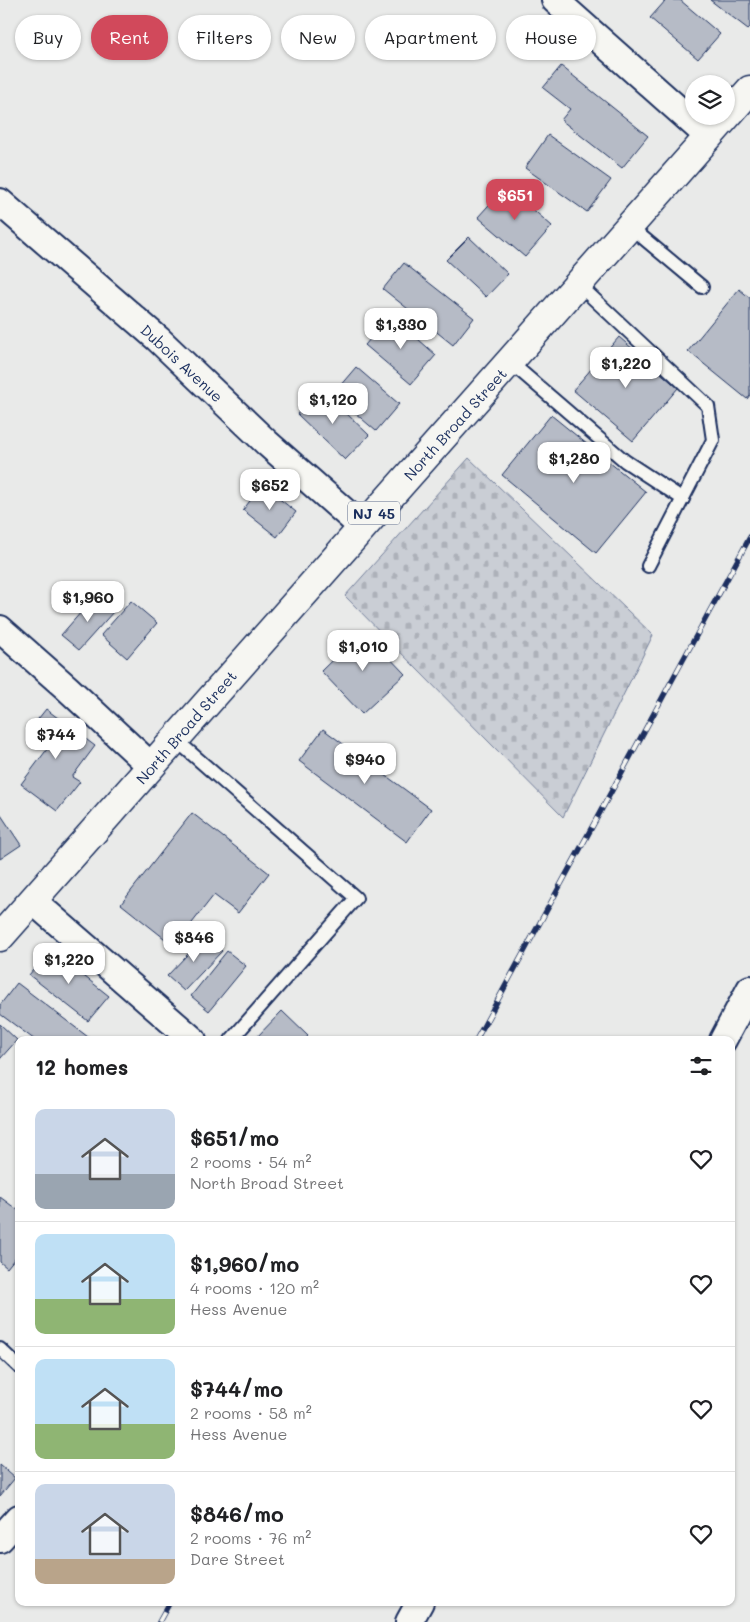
<!DOCTYPE html>
<html lang="en">
<head>
<meta charset="utf-8">
<style>
  :root { --surface:#fff; --page:#f2f2f2; --text:#202124; --muted:#757577; --line:#e0e0e0; --accent:#d1495b }
  body { margin:0; font-family:Mali,sans-serif; background:var(--page); color:var(--text); height:100vh; display:flex; flex-direction:column; font-size:19px; white-space:nowrap }
  * { box-sizing:border-box; margin:0 }
  p { font-size:16px; color:var(--muted) }
  .icon { flex:none; width:28px; height:28px; fill:none; stroke:currentColor; stroke-width:2; stroke-linecap:round; stroke-linejoin:round }
  .map { position:relative; flex:1; overflow:hidden }
  .sheet { position:absolute; left:15px; top:1036px; width:720px; height:570px; display:flex; flex-direction:column; background:var(--surface); border-radius:10px; box-shadow:0 1px 4px #0004 }
  .sheet>* { flex:none }
  .guide { position:absolute; left:15px; top:15px; width:720px; height:45px; display:flex; gap:10px }
  .buttons { position:absolute; left:685px; top:75px; display:grid; gap:10px }
  .buttons a { display:grid; place-items:center; width:50px; height:50px; border-radius:50%; background:var(--surface); box-shadow:0 1px 4px #0004; font-size:25px }
  .price { position:absolute; translate:-50% -42px; padding:0 11px; border-radius:10px; background:#fff; color:#222; font-size:16px; line-height:32px; filter:drop-shadow(0 1px 2px #0008) }
  .price::after { content:''; position:absolute; left:50%; top:30px; width:15px; height:11px; margin-left:-8px; background:inherit; clip-path:polygon(0 0,100% 0,50% 100%) }
  .price.active { background:var(--accent); color:#fff }
  ul { padding:0; list-style:none }
  li { display:flex; align-items:center; gap:15px; height:125px; padding:0 20px }
  li+li { border-top:1px solid var(--line) }
  li span { display:grid; place-items:center; flex:none; width:140px; height:100px; border-radius:10px; color:#555 }
  li>.icon { margin-inline-start:auto }
  span .icon { width:60px; height:60px; fill:#fffc; stroke-width:1 }
  li b { font-size:21px }
  h2 { display:flex; justify-content:space-between; align-items:center; height:60px; padding:0 20px; font-size:21px }
  .tag { padding:0 18px; border-radius:22px; background:var(--surface); box-shadow:0 1px 4px #0004; font-size:18px; line-height:45px }
  .tag.active { background:var(--accent); color:#fff }
  .map>svg:first-child { display:block }
  .cemetery { fill:url(#cemetery-stones); stroke:#727e9a }
  .building { fill:#b6bbc6; stroke:#1b2f5e }
  .lines { fill:none; stroke-linecap:round; stroke-linejoin:round }
  .service-casing { stroke:#1b2f5e; stroke-width:16 }
  .minor-casing { stroke:#1b2f5e; stroke-width:30 }
  .primary-casing { stroke:#1b2f5e; stroke-width:31 }
  .service { stroke:#f6f6f2; stroke-width:12 }
  .minor { stroke:#f6f6f2; stroke-width:26 }
  .primary { stroke:#f6f6f2; stroke-width:28 }
  .rail-casing { stroke:#1b2f5e; stroke-width:5.5 }
  .rail { stroke:#f6f6f2; stroke-width:4; stroke-dasharray:11; stroke-linecap:butt }
  .labels { text-anchor:middle; dominant-baseline:central; stroke-width:4.5; stroke-linejoin:round; paint-order:stroke }
  .shield { fill:#f6f6f2; stroke:#5d6b8a; stroke-width:1 }
  .shield-label { font-size:14px; font-weight:bold; fill:#1b2f5e }
  .street-label { font-size:15px; fill:#1b2f5e; stroke:#f6f6f2 }
</style>
</head>
<body>
<div class="map">
<svg width="750" height="1622" viewBox="0 0 750 1622">
  <defs>
    <pattern id="cemetery-stones" width="16" height="16" patternUnits="userSpaceOnUse" patternTransform="scale(1.25)"><rect width="16" height="16" fill="#caced5"/><path d="M2 7V4a2 2 0 0 1 4 0v3zM10 15v-3a2 2 0 0 1 4 0v3z" fill="#adb1b9"/></pattern>
  </defs>
  <rect width="100%" height="100%" fill="#e9eae9"/>
  <filter id="ink" filterUnits="userSpaceOnUse"><feTurbulence type="fractalNoise" baseFrequency=".02" numOctaves="2"/><feDisplacementMap in="SourceGraphic" scale="10" xChannelSelector="R" yChannelSelector="G"/><feConvolveMatrix kernelMatrix="1 2 1 2 8 2 1 2 1" color-interpolation-filters="sRGB"/></filter>
  <g filter="url(#ink)">
    <path class="cemetery" d="M469,458L653,635L563,817L345,596Z"/>
    <g class="building">
      <path d="M666,0H680L720,34L698,59L650,18Z"/>
      <path d="M710,0H750V27L748,29Z"/>
      <path d="M561,66L648,136L622,168L561,120L570,109L543,88Z"/>
      <path d="M548,135L611,180L587,212L525,168Z"/>
      <path d="M506,186L552,226L525,257L478,217Z"/>
      <path d="M469,237L508,274L486,297L446,260Z"/>
      <path d="M404,263L474,318L453,345L383,289Z"/>
      <path d="M739,289L750,298V395L747,399L688,351Z"/>
      <path d="M391,315L436,355L411,384L365,345Z"/>
      <path d="M619,337L678,388L633,441L573,390Z"/>
      <path d="M356,367L399,404L376,431L333,394Z"/>
      <path d="M321,389L369,435L345,460L297,414Z"/>
      <path d="M551,415L646,492L596,553L502,475Z"/>
      <path d="M262,485L296,512L277,537L243,510Z"/>
      <path d="M96,595L114,611L79,650L61,635Z"/>
      <path d="M131,601L157,623L127,658L101,635Z"/>
      <path d="M363,630L405,674L362,714L321,671Z"/>
      <path d="M46,709L95,746L72,777L80,782L57,811L21,784L48,748L27,733Z"/>
      <path d="M323,729L431,809L407,842L299,761Z"/>
      <path d="M192,813L269,873L238,913L214,895L174,946L121,904Z"/>
      <path d="M1,815L21,845L0,859V816Z"/>
      <path d="M205,936L222,951L184,991L167,976Z"/>
      <path d="M50,949L109,996L88,1021L29,975Z"/>
      <path d="M227,951L246,966L209,1011L191,996Z"/>
      <path d="M17,983L92,1040H35L0,1014V1005Z"/>
      <path d="M282,1011L308,1036L304,1040H254Z"/>
      <path d="M0,1024L17,1040L0,1059Z"/>
      <path d="M0,1197L19,1211V1253L7,1268L0,1262Z"/>
      <path d="M0,1465L15,1478L0,1496Z"/>
    </g>
    <g class="lines">
      <g class="service-casing">
        <g id="service">
          <path d="M629,226L702,287"/>
          <path d="M578,284L708,406L713,440L648,566"/>
          <path d="M510,362L625,461L683,499"/>
          <path d="M175,739L356,898L231,1040"/>
          <path d="M0,1349L19,1367"/>
        </g>
      </g>
      <g class="minor-casing">
        <g id="minor">
          <path d="M555,0L708,136"/>
          <path d="M0,202L158,339L267,443L362,527"/>
          <path d="M0,629L67,688L151,766"/>
          <path d="M33,901L193,1040"/>
          <path d="M723,1040L750,989"/>
          <path d="M0,1539L19,1518"/>
          <path d="M409,1622L420,1602"/>
        </g>
      </g>
      <g class="primary-casing">
        <path id="primary" d="M0,937L750,90"/>
      </g>
      <use href="#service" class="service"/>
      <use href="#minor" class="minor"/>
      <use href="#primary" class="primary"/>
      <g class="rail-casing">
        <g id="rail">
          <path d="M476,1040L750,537"/>
          <path d="M159,1622L170,1602"/>
        </g>
      </g>
      <use href="#rail" class="rail"/>
    </g>
  </g>
  <g class="labels">
    <rect class="shield" x="348" y="501.5" width="52" height="23" rx="4"/>
    <g class="shield-label">
      <text x="374" y="513">NJ 45</text>
    </g>
    <g class="street-label">
      <text transform="translate(182 363) rotate(43)">Dubois Avenue</text>
      <text transform="translate(455 424) rotate(-48)">North Broad Street</text>
      <text transform="translate(186 727) rotate(-49)">North Broad Street</text>
    </g>
  </g>
</svg>
<div class="buttons">
<a><svg class="icon" aria-label="layers" viewBox="0 0 24 24"><path d="M12 4l9 5-9 5-9-5zM3 14l9 5 9-5"/></svg></a>
</div>
<b class="price active" style="left:515px;top:221px">$651</b>
<b class="price" style="left:401px;top:350px">$1,330</b>
<b class="price" style="left:626px;top:389px">$1,220</b>
<b class="price" style="left:333px;top:425px">$1,120</b>
<b class="price" style="left:574px;top:484px">$1,280</b>
<b class="price" style="left:270px;top:511px">$652</b>
<b class="price" style="left:88px;top:623px">$1,960</b>
<b class="price" style="left:363px;top:672px">$1,010</b>
<b class="price" style="left:56px;top:760px">$744</b>
<b class="price" style="left:365px;top:785px">$940</b>
<b class="price" style="left:194px;top:963px">$846</b>
<b class="price" style="left:69px;top:985px">$1,220</b>
<div class="guide">
<a class="tag">Buy</a>
<a class="tag active">Rent</a>
<a class="tag">Filters</a>
<a class="tag">New</a>
<a class="tag">Apartment</a>
<a class="tag">House</a>
</div>
<section class="sheet">
<h2>12 homes<svg class="icon" aria-label="filters" viewBox="0 0 24 24"><path d="M4 7h16M4 17h16"/><circle cx="9" cy="7" r="2"/><circle cx="15" cy="17" r="2"/></svg></h2>
<ul>
<li><span style="background:linear-gradient(#c9d6e8 65%,#9aa5b1 0)"><svg class="icon" aria-label="home" viewBox="0 0 24 24"><path d="M3 11l9-7 9 7M6 9v11h12V9"/></svg></span><div><b>$651/mo</b><p>2 rooms · 54 m²</p><p>North Broad Street</p></div><svg class="icon" aria-label="heart" viewBox="0 0 24 24"><path d="M12 20l-8-8c-3-5 5-10 8-4 3-6 11-1 8 4z"/></svg></li>
<li><span style="background:linear-gradient(#bfe0f5 65%,#8fb573 0)"><svg class="icon" aria-label="home" viewBox="0 0 24 24"><path d="M3 11l9-7 9 7M6 9v11h12V9"/></svg></span><div><b>$1,960/mo</b><p>4 rooms · 120 m²</p><p>Hess Avenue</p></div><svg class="icon" aria-label="heart" viewBox="0 0 24 24"><path d="M12 20l-8-8c-3-5 5-10 8-4 3-6 11-1 8 4z"/></svg></li>
<li><span style="background:linear-gradient(#bfe0f5 65%,#8fb573 0)"><svg class="icon" aria-label="home" viewBox="0 0 24 24"><path d="M3 11l9-7 9 7M6 9v11h12V9"/></svg></span><div><b>$744/mo</b><p>2 rooms · 58 m²</p><p>Hess Avenue</p></div><svg class="icon" aria-label="heart" viewBox="0 0 24 24"><path d="M12 20l-8-8c-3-5 5-10 8-4 3-6 11-1 8 4z"/></svg></li>
<li><span style="background:linear-gradient(#c9d6e8 75%,#b9a48a 0)"><svg class="icon" aria-label="home" viewBox="0 0 24 24"><path d="M3 11l9-7 9 7M6 9v11h12V9"/></svg></span><div><b>$846/mo</b><p>2 rooms · 76 m²</p><p>Dare Street</p></div><svg class="icon" aria-label="heart" viewBox="0 0 24 24"><path d="M12 20l-8-8c-3-5 5-10 8-4 3-6 11-1 8 4z"/></svg></li>
</ul>
</section>
</div>
</body>
</html>
